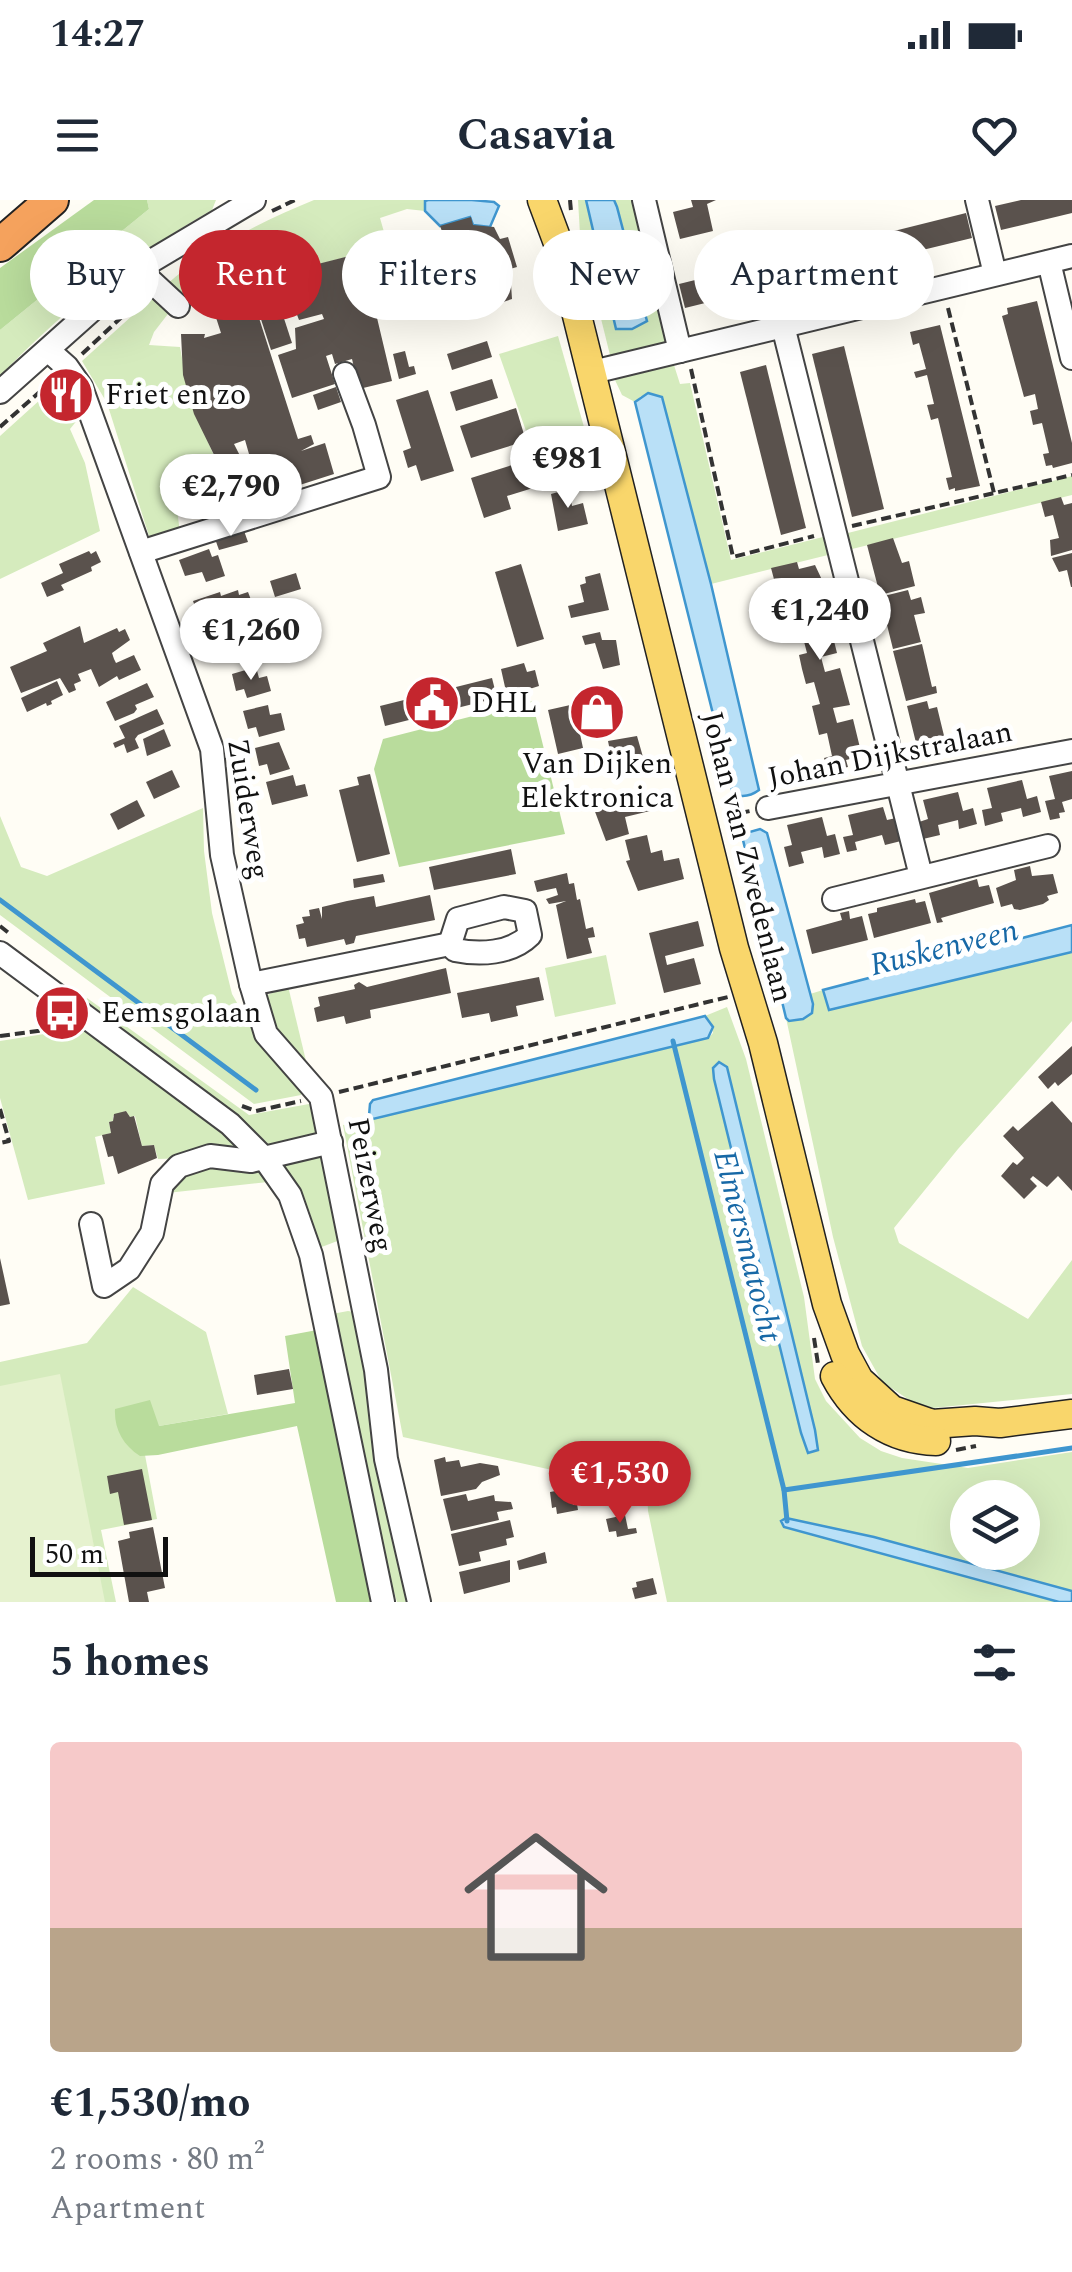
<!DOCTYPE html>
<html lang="en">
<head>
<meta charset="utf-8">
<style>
  :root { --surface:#fff; --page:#f6f6f7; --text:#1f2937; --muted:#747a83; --accent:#c4262e }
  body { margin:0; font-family:Spectral,serif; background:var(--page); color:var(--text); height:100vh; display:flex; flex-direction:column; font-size:38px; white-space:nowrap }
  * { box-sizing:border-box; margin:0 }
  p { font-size:32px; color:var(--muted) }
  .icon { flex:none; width:55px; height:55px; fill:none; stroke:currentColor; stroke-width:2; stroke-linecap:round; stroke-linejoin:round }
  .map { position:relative; height:1402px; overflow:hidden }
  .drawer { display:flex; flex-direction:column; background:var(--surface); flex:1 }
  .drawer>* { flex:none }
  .guide { position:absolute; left:30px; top:30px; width:1012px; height:90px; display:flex; gap:20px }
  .buttons { position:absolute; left:950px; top:1280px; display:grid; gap:20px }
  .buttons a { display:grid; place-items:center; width:90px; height:90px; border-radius:50%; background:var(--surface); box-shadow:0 10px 40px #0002; font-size:50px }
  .scale { position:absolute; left:30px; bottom:25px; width:138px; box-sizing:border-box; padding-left:10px; border:5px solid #111; border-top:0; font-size:28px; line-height:35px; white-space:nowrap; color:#111; -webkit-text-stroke:8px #fff; paint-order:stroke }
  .price { position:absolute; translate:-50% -85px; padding:0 22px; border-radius:35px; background:#fff; color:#222; font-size:32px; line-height:65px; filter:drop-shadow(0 2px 5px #0008) }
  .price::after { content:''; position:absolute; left:50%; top:60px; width:30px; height:22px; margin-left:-15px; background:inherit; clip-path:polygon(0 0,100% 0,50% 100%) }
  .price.selected { background:var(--accent); color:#fff }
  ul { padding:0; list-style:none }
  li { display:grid; align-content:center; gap:20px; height:530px; padding:0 50px }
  li span { display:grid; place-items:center; height:310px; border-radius:10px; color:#555 }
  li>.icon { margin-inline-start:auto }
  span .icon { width:180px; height:180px; fill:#fffc; stroke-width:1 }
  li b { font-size:42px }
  h2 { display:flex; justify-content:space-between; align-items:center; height:120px; padding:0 50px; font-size:42px }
  .tag { padding:0 35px; border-radius:45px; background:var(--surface); box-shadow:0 10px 40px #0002; font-size:35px; line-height:90px }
  .tag.selected { background:var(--accent); color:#fff }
  .status { display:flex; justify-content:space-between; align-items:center; height:70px; padding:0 50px; background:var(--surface); direction:ltr }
  .status svg { height:28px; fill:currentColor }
  header { display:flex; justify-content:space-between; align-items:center; height:130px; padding:0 50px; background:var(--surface); font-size:45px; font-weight:700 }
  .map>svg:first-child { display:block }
  .green { fill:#d5ebbd; fill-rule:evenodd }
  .forest { fill:#b9dc9c }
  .pitch { fill:#e6f2cf }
  .water { fill:#b9e0f7; stroke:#3f96cf; stroke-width:2.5 }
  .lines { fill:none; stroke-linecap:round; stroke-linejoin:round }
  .stream { stroke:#3f96cf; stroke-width:5 }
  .building { fill:#5a524d }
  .minor-casing { stroke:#444; stroke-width:26 }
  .major-casing { stroke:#222; stroke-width:31 }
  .highway-casing { stroke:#222; stroke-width:36 }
  .path { stroke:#333; stroke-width:4; stroke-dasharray:10 5; stroke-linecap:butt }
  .minor { stroke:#fff; stroke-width:22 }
  .major { stroke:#f9d66b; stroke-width:28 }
  .highway { stroke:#f5a25d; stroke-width:32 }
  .labels { text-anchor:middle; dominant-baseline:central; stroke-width:10; stroke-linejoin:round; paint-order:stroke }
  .poi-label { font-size:30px; fill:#111; stroke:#fff; text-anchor:start }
  .street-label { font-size:30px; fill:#111; stroke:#fff }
  .water-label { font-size:32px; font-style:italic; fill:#1768a6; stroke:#fff }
</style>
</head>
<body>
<div class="status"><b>14:27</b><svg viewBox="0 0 49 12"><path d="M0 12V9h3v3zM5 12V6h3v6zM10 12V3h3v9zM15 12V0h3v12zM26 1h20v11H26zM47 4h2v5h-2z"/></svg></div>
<header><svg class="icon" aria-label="menu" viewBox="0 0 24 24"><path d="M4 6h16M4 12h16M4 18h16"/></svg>Casavia<svg class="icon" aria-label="heart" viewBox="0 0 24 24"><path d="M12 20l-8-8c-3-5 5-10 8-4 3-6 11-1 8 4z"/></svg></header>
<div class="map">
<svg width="1072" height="1402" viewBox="0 0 1072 1402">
  <rect width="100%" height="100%" fill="#fffdf5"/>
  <g class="green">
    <path d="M147,0H216L212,10C128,58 67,107 0,176V130L149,9Z"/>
    <path d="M314,0H428L425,1V11L407,9L380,18L388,46L312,66V71L286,80L274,68L230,83L220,72L182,98L166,85C207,48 263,21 314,0Z"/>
    <path d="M578,0H633L665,127L666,139L662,147L611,159L580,34Z"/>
    <path d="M154,96L171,110L154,132L149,145L180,147C190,204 205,238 230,289L176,301L180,333L150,339L107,203L82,161Z"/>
    <path d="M558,136L586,234L532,248L499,154Z"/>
    <path d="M673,162L680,184L690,183L731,360L823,337L828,355L711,384L662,197L641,196L635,202L622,195L615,180L625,172Z"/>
    <path d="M62,180L77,198L83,213L70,229L85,263L100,331L0,379V236Z"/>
    <path d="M1072,276V295L848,350L844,334Z"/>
    <path d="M203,608L204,651L212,713L232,794L249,824L302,890L301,895L254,904L0,715V616L21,667L47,676Z"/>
    <path d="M1072,752V821L958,949L894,1028L899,1043L1028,1119L1072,1060V1194L933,1208L911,1201L882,1182L862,1146L833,1037L786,818L789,821L811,813L810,794L823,790L830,810Z"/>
    <path d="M606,755L616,804L555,817L545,768Z"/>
    <path d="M288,786L307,865L278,835L263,797Z"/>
    <path d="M87,798L249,915L309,904L320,924L317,935L275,950L243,920L83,803Z"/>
    <path d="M727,807L746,859L804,1097L815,1179L826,1201L860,1238L881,1251L902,1258L968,1268L1072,1252V1391L874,1337L786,1318L782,1322L784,1327L1059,1402H667L648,1311L647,1291L403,1237L343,925L708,838L713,833L710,821L705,816ZM968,1298H1022V1352H968Z"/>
    <path d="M73,820L191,903L249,956L158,959L154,945L142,946L135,916L130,917L126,911L113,916V921L109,922L111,933L95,937L105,984L28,1000L0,898V841L63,831Z"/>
    <path d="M313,952L323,956L340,1040L319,1048L309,1010L280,960Z"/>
    <path d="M195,964L257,966L268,982L167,993Z"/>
    <path d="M133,1087L206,1132L228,1214L159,1226L140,1255H145L157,1319L101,1330L116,1402H0V1162L87,1143Z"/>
    <path d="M348,1111L354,1112L413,1402H397L387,1369L332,1114Z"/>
  </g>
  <g class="forest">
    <path d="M94,0H147L149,9L0,130V68Z"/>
    <path d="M532,501L565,634L399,667L374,569L383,539Z"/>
    <path d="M317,1130L376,1402H336L297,1226L158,1255L140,1256C123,1245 114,1229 115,1209L150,1200L159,1226L295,1203L285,1136Z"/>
  </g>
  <path class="pitch" d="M60,1174L105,1402H0V1186Z"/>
  <g class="water">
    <path d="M472,0L494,2L499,6L490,27L473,25L470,17L440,26L425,11V1L428,0Z"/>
    <path d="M586,0H614L617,7L647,121L632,129H616Z"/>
    <path d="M648,193L662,197L711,384L759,590C751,596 743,598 733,594L635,202Z"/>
    <path d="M760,629L767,633L813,804L812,813L803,819L789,821L786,818L743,640L746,633Z"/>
    <path d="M1072,725V752L829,810L823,790Z"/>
    <path d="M705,816L713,827L708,838L373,919L369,916L370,904L373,900Z"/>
    <path d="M719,862L727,867L815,1230L818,1250L808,1253L801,1233L714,879L713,868Z"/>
    <path d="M786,1318L874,1337L1072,1391V1402H1059L784,1327L781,1321Z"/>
  </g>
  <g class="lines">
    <g class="stream">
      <path d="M0,700L256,890"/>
      <path d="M673,841L784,1290L1072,1248"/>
      <path d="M784,1290L787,1321"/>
    </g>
  </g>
  <g class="building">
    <path d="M691,0H716L707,4L713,31L680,39L673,12L693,7Z"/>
    <path d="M1021,0H1072V13L1001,30L995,6Z"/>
    <path d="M966,13L972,38L840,70L834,46Z"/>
    <path d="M471,17L473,25L494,27L500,39L508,37L517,67L510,69L512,99L482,109L473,80L458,85L454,71L426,80L417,50L443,34L440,26Z"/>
    <path d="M825,48L831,72L685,108L679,84Z"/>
    <path d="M381,52L392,96L373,101L392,181L359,189L352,159L335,164L332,154L326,156L335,184L292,198L278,155L296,149L295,128L324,119L322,114L299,120L288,91L314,81L310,66L361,53L362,57Z"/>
    <path d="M250,90L298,239L311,235L314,244L301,251L325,243L334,274L281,291L271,261L263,264L260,258L251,261L245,240L234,244L264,303L243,314L194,214L183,175L181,134H205L204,138L221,133L211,102Z"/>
    <path d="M277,97L292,143L271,150L256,104Z"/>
    <path d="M1037,101L1072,243V263L1053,268L1052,265L1046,266L1043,254L1049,253L1042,223L1033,225L1030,211L1038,209L1035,194L1024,197L1002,116L1008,114L1007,108Z"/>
    <path d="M940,125L980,286L955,291V288L949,290L946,278L952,277L938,218L931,220L927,205L934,204L927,175L916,178L914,172L926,169L919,143L913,145L910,132Z"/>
    <path d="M487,141L492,157L452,170L447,154Z"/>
    <path d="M844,146L884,309L852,317L812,154Z"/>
    <path d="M405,151L409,167L414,166L416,174L399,179L393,154Z"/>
    <path d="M766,165L806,328L781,335L740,172Z"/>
    <path d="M492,179L498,198L456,211L450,192Z"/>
    <path d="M336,187L341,202L318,210L313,195Z"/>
    <path d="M428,190L454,271L421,281L416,265L408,268L403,251L411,248L396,200Z"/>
    <path d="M516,208L526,241L471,258L460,226Z"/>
    <path d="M525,261L533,288L507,296L511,309L484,318L471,278Z"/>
    <path d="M569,289L572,306L583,303L588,324L558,331L551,294Z"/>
    <path d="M1061,297L1064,305L1072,303V350L1051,356L1050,340L1059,338L1053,315L1045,317L1041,302Z"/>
    <path d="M243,328L248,342L219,350L214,336Z"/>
    <path d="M893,338L902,363L909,361L915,386L880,395L867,345Z"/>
    <path d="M209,349L212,357L218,355L225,376L206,382L202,372L185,376L179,360Z"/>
    <path d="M89,351L91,354L96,351L101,362L91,367L92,371L61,385L64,390L47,397L41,383L63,373L59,364Z"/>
    <path d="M1072,353V387H1071L1067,370L1059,372L1052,358Z"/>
    <path d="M797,362L799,369L815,365L823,382L819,383L824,402L808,406L812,420L828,417L837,453L821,457L825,472L840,468L850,505L833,508L837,523L853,519L862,556L846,560L848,567L828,571L824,558L832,556L827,533L819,535L812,506L820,504L814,482L806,484L802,469L799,455L807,453L801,430L793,432L786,404L794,402L789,379L775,383L771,368Z"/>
    <path d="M521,364L544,439L517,447L495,372Z"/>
    <path d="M296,373L301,389L275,397L270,381Z"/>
    <path d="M600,373L609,410L571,418L568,406L584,402L580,385L586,383L585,377Z"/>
    <path d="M238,390L239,395L248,392L253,405L227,414L225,409L199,418L193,401L220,392L221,396Z"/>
    <path d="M908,390L911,400L921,397L925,413L914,415L921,442L893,449L880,397Z"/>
    <path d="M80,426L84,443L117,428L119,432L125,429L130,440L112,453L114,459L116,463L134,455L141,470L119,480L117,476L99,487L91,469L78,474L81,481L74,484L76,490L69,493L60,478L21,493L10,467L47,451L43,443Z"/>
    <path d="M244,430L247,441L256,438L260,454L235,460L233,452L225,454L220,437Z"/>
    <path d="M600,432L602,440H616L620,465L603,469L595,443L585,445L582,436Z"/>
    <path d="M922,444L932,487L936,486L937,493L906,501L893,451Z"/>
    <path d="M524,463L527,472L535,470L539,486L507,496L501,469Z"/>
    <path d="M256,467L259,478L267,476L271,491L247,498L244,489L236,491L232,474Z"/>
    <path d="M492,478L497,498L385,526L380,506Z"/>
    <path d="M57,481L63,495L51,501L52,504L47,506L46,503L27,512L21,498Z"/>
    <path d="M147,483L154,497L135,505L137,509L134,513L115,521L106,502Z"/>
    <path d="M597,499L603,523L579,529L583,548L558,554L548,510Z"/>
    <path d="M927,501L929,509L937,507L947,548L919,555L907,506Z"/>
    <path d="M268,505L270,515L281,513L285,530L259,537L256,527L248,529L243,511Z"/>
    <path d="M157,509L164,524L138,535L135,539L139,548L127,553L124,544L115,548L113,543L125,538L119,526Z"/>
    <path d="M164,529L171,546L147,556L143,539Z"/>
    <path d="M637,536L643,557L631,560L633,570L606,576L602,559L611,556L608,541Z"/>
    <path d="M279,542L290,569L270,575L267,564L259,566L255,548Z"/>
    <path d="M172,570L180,587L154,599L146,582Z"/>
    <path d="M1072,571V599L1062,602L1065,612L1059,613L1060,618L1050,620L1045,601L1055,599L1049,576Z"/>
    <path d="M370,574L390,654L357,662L339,590L359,585L357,577Z"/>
    <path d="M293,575L296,586L305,584L308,596L272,605L266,582Z"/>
    <path d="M1022,580L1027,599L1037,596L1041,612L1023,617L1021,608L1001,613L1003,621L985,626L982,610L992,608L987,588Z"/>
    <path d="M644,588L650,611L625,617L629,634L606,641L591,601Z"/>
    <path d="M958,592L963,611L973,608L977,624L959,629L958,620L938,625L940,635L923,639L919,622L928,619L923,600Z"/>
    <path d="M137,600L145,616L118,630L110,614Z"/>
    <path d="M883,607L887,620L896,618L901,641L885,645L882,635L855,642L857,650L847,652L843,637L853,635L848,615Z"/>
    <path d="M822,617L827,636L835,634L840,654L824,658L822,647L801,652L804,663L789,667L784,647L792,645L787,625Z"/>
    <path d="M647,635L651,653L662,650L664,661L679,658L684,679L638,691L626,661L630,660L625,640Z"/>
    <path d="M511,649L516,674L434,690L429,667Z"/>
    <path d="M1030,666L1032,676L1053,674L1058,693L1047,696L1049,700L1043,704L1020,710L1014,709L1012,704L1001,707L996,688L1016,680L1014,670Z"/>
    <path d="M567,673L569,684L574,683L577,700L580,699L586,729L593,727L595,737L588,738L592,753L567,759L556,705L566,701L549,704L546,699L558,695L556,688L537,692L534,681Z"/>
    <path d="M383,674L385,682L354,688L353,679Z"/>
    <path d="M977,679L979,687L989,685L994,703L941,718L943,722L937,723L929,693Z"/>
    <path d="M430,695L435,720L356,736L354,743L346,745L344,739L307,747L305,738L299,739L296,725L304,723L302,717L310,716L309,710L319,708L322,719V707L347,701L374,696L376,707Z"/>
    <path d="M915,699L916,703L925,701L931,723L874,738L868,714L877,712V708Z"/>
    <path d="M849,711L850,719L862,716L868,740L812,754L806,730L842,720L840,713Z"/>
    <path d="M698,721L704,746L665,756L667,765L694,758L701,784L664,793L649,733Z"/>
    <path d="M446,768L451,793L370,810L371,818L346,824L344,816L317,822L314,808L320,806L318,797L355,789L354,785L359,782L367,787Z"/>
    <path d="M539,777L544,800L516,806L518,816L491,822L489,813L462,818L457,793Z"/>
    <path d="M1072,846V874L1058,886L1055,882L1048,889L1038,877Z"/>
    <path d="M1052,901L1072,923V991L1058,976L1047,987L1033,976L1030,979L1037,986L1024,999L1001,976L1013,962L1017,965L1024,958L1003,936L1013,926L1018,931Z"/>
    <path d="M126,911L130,917L134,916L142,946L154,945L157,958L118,974L113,956L108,957L102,935L111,933L109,922L113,921L114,914Z"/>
    <path d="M0,1058L10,1104L0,1106Z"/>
    <path d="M289,1169L293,1189L257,1195L254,1175Z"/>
    <path d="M445,1257L446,1262L459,1260L461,1267L480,1263L498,1266L500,1275L482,1282L476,1289L441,1296L434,1260Z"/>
    <path d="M142,1269L152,1320L124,1325L118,1292L110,1294L107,1276Z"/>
    <path d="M561,1290H570L573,1305L577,1304L578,1310L557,1314L556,1307L552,1308L550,1292Z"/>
    <path d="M466,1294L468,1301L494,1295L495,1301L511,1302L513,1309L497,1312L499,1320L451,1331L443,1299Z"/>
    <path d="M625,1315L628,1329L636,1328L637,1333L617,1337L616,1331L609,1332L606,1319Z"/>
    <path d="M510,1320L514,1337L506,1339L507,1345L479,1352L481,1361L459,1366L451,1334Z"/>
    <path d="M153,1327L165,1388L147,1392L149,1402H129L118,1341L130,1338L129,1332Z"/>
    <path d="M545,1352L547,1363L519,1370L517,1361Z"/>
    <path d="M510,1360V1382L464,1394L459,1372Z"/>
    <path d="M653,1378L657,1394L635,1399L632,1388L637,1387L636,1382Z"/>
  </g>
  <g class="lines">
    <g class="minor-casing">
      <g id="minor">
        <path d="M644,0L680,151"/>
        <path d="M977,0L995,74"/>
        <path d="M1049,62L1072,158"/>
        <path d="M138,69L178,106"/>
        <path d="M783,126L921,676"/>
        <path d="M49,151L67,167L81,187L212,549L222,655L251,784L266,834L321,897L376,1170L386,1259L419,1402"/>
        <path d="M593,172L1072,56"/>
        <path d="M0,192L138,69L254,0"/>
        <path d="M141,352L379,277L364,225L345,174"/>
        <path d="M768,608L1072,551"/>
        <path d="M834,699L1048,646"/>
        <path d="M504,707L525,711L530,735C511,754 479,755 455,750L450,744L458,719Z"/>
        <path d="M0,753L230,924L264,958L290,995L311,1055L383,1402"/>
        <path d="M251,784L450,744"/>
        <path d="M91,1024L104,1086L129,1069L152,1033L162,984L179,966L210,956L251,961L331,942"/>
      </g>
    </g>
    <g class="major-casing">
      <g id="major">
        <path d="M542,0L561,51L734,748L763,843L827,1104L845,1154L859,1180L892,1210L932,1224L975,1221L1000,1223L1072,1214"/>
        <path d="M835,1176C856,1216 891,1240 936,1241"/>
      </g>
    </g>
    <g class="highway-casing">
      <path id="highway" d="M0,45L52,0"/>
    </g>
    <g class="path">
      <path d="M570,0L571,11"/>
      <path d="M272,11L295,0"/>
      <path d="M948,108L994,293"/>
      <path d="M82,154L141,99"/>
      <path d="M691,169L733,357L814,336"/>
      <path d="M0,227L53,180"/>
      <path d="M852,326L1072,275"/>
      <path d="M725,616L750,611"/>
      <path d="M0,726L10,734"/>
      <path d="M0,836L60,828L63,825"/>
      <path d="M339,892L728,797"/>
      <path d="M242,906L256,911L301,901"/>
      <path d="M0,909L9,941L0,943"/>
      <path d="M814,1138L818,1164"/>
      <path d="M956,1250L976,1246"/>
    </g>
    <use href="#minor" class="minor"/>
    <use href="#major" class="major"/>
    <use href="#highway" class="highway"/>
  </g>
  <defs>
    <g id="restaurant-disc" transform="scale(2.875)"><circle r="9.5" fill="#c4262e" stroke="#fff"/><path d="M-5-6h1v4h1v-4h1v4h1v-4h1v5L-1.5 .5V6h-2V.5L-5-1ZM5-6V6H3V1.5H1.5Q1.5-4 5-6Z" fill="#fff"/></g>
    <g id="civic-disc" transform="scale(2.875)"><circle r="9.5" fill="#c4262e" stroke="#fff"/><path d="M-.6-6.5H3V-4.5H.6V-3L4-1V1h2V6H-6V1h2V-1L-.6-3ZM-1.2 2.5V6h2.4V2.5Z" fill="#fff"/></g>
    <g id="shop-disc" transform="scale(2.875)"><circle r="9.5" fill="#c4262e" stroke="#fff"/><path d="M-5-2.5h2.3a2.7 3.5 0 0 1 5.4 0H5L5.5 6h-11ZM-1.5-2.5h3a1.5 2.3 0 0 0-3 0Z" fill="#fff"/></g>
    <g id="bus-disc" transform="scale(2.875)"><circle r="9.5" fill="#c4262e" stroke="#fff"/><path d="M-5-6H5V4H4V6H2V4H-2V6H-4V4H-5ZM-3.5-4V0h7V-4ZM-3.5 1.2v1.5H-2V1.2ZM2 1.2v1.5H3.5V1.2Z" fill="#fff"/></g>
  </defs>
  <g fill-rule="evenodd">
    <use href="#restaurant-disc" x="66" y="195"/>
    <use href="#civic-disc" x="432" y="503"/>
    <use href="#shop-disc" x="597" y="512"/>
    <use href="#bus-disc" x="62" y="813"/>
  </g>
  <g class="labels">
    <g class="poi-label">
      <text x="105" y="195">Friet en zo</text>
      <text x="471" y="503">DHL</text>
      <text x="597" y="564" text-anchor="middle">Van Dijken<tspan x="597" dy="34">Elektronica</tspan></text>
      <text x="101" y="813">Eemsgolaan</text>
    </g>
    <g class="street-label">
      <text transform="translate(890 555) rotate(-11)">Johan Dijkstralaan</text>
      <text transform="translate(248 609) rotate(81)">Zuiderweg</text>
      <text transform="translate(747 657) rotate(76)">Johan van Zwedenlaan</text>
      <text transform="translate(370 985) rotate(79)">Peizerweg</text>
    </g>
    <g class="water-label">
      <text transform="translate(944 748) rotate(-14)">Ruskenveen</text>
      <text transform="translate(747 1046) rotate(76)">Elmersmatocht</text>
    </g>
  </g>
</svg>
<div class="buttons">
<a><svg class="icon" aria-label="layers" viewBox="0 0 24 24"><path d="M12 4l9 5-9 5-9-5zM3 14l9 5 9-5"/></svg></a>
</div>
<div class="scale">50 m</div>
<b class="price" style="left:568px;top:311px">€981</b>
<b class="price" style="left:231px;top:339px">€2,790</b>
<b class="price" style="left:820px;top:463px">€1,240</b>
<b class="price" style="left:251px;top:483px">€1,260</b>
<b class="price selected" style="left:620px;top:1326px">€1,530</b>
<div class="guide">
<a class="tag">Buy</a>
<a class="tag selected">Rent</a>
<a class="tag">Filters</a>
<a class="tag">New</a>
<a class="tag">Apartment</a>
</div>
</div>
<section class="drawer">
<h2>5 homes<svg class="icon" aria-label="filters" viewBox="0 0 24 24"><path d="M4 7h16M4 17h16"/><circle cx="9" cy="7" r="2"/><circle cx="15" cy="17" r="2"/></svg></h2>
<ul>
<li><span style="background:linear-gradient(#f6c9c9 60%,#b9a48a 0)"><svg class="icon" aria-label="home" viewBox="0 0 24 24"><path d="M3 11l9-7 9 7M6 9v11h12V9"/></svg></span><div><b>€1,530/mo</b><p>2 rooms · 80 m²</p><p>Apartment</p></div></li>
</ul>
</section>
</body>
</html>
